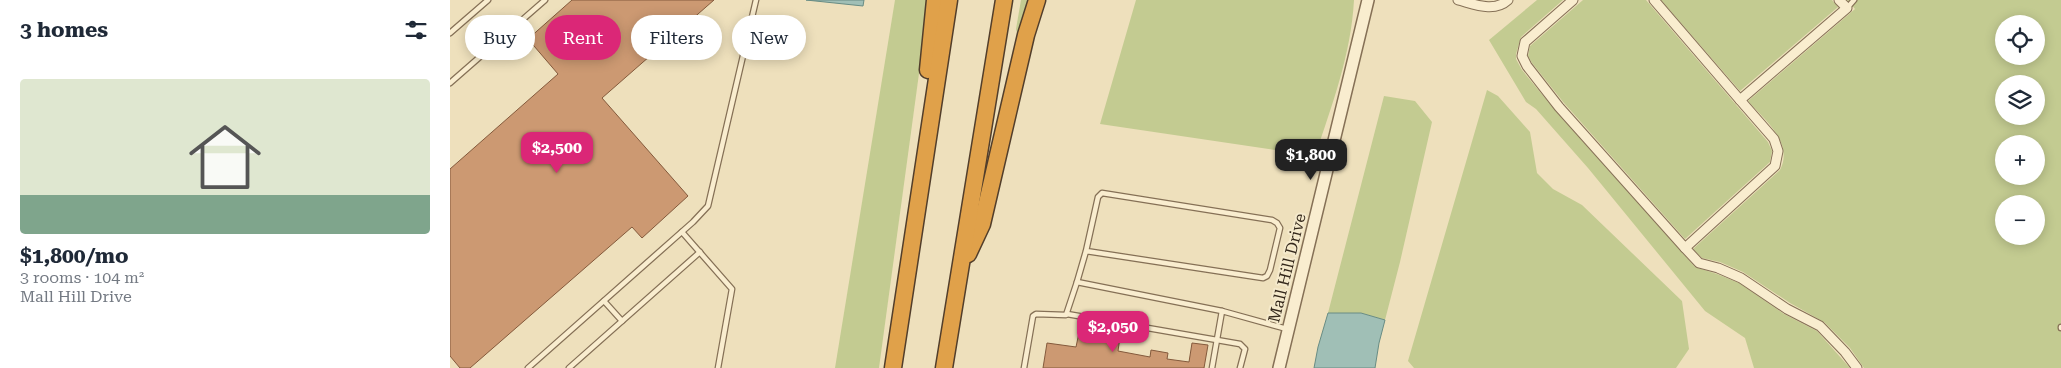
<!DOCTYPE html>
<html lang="en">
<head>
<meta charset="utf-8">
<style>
  :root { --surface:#fff; --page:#f6f6f7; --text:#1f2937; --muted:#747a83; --accent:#db2777 }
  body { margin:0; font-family:"Roboto Serif",serif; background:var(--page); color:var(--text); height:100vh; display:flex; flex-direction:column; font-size:19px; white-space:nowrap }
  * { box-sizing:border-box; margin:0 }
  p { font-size:16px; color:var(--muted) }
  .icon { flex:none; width:28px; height:28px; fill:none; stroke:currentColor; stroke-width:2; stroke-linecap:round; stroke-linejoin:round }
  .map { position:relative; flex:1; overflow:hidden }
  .drawer { display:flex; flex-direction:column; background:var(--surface); width:450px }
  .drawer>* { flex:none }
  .banner { position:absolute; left:15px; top:15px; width:475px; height:45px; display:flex; gap:10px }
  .fabs { position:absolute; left:1545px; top:15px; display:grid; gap:10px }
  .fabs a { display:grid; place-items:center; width:50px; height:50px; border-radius:50%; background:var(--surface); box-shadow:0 2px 12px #0003; font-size:25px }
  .price { position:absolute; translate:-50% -42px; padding:0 11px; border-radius:10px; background:var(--accent); color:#fff; font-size:16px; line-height:32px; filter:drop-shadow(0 1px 2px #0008) }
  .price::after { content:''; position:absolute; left:50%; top:30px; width:15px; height:11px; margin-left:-8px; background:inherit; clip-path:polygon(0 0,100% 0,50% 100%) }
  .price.current { background:#222; color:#fff }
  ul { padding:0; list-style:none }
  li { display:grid; align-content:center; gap:10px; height:265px; padding:0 20px }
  li span { display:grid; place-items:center; height:155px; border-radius:5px; color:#555 }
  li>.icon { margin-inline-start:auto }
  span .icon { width:90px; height:90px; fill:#fffc; stroke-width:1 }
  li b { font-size:21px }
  h2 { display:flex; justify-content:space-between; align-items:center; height:60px; padding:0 20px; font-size:21px }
  .pill { padding:0 18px; border-radius:22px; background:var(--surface); box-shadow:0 2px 12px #0003; font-size:18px; line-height:45px }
  .pill.current { background:var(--accent); color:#fff }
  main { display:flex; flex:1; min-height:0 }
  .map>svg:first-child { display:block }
  .green { fill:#c3cb91; fill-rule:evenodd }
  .water { fill:#a0bfb6; stroke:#688c84 }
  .building { fill:#cc9972; stroke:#845a3c }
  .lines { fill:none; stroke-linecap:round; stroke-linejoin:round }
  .service-casing { stroke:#857056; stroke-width:7 }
  .minor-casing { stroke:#857056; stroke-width:11 }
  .tertiary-casing { stroke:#857056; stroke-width:14 }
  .motorway-casing { stroke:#523e2b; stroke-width:19 }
  .service { stroke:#f9edcf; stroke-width:4.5 }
  .minor { stroke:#f9edcf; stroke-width:9 }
  .tertiary { stroke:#f9edcf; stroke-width:11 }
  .motorway { stroke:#e0a14a; stroke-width:16 }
  .labels { text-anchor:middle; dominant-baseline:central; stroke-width:4; stroke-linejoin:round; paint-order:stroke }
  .street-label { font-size:16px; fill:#34281b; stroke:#f5eacc }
</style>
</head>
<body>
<main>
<section class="drawer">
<h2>3 homes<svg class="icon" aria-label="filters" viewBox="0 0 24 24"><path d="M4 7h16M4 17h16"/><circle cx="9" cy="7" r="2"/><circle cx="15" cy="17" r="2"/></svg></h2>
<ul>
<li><span style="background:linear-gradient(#dfe7d0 75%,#7fa58c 0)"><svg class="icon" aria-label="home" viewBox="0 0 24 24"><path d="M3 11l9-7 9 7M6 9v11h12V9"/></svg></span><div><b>$1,800/mo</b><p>3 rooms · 104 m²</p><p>Mall Hill Drive</p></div></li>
</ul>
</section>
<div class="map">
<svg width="1611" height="368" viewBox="0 0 1611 368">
  <rect width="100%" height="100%" fill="#eee0bc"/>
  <g class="green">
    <path d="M445,0H479L429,368H385Z"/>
    <path d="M571,0H581L571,34L567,33L566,29Z"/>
    <path d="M686,0H904C901,55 882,105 865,156L650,124Z"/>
    <path d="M1087,0H1113L1071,37L1066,54V59L1072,70L1109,115L1245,267L1267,274L1289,283L1334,314L1367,331L1400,368H1304L1295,338L1255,311L1138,168L1086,109L1076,102L1039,40Z"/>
    <path d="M1133,0H1196L1318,142L1322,151L1320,162L1235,239L1114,103L1082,63L1078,56L1080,46Z"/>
    <path d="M1211,0H1382L1388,7L1290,91Z"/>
    <path d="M1397,0H1611V368H1414L1400,348L1374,322L1340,303L1293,272L1270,262L1252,258L1243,249L1330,170C1344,143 1315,120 1298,101L1405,9ZM1554,24H1586V56H1554ZM1554,84H1586V116H1554ZM1554,144H1586V176H1554ZM1554,204H1586V236H1554Z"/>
    <path d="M1037,90L1048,96L1080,132L1087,173L1103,189L1132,205L1232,301L1239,349L1226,368H964L958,361Z"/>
    <path d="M934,96L965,101L982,122L950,262L935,320L911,313H878Z"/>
  </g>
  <g class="water">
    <path d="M356,0H414L413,6Z"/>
    <path d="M878,313H911L935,320L929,343L925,368H864L868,347Z"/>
  </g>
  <g class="building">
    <path d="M122,0H264L152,98L238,196L192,238L182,227L20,368H10L0,356V169L108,74L78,39Z"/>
    <path d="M631,323L671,330L668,351L700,357L701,350L718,353L717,359L739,362L742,343L758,345L754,368H593L597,343L626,347Z"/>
  </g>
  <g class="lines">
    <g class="service-casing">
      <g id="service">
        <path d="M1397,8L1404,0"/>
        <path d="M0,33L38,0"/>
        <path d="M0,83L95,0"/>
        <path d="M232,232L282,289L268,368"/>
        <path d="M627,282L636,251L648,197L652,193L822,220L827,223L830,228L820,270L817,276L813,278L636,251"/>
        <path d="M154,301L172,321"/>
        <path d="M617,314L790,344L795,349L790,368"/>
        <path d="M1611,327V328"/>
        <path d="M78,368L243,222L258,206L306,0"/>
        <path d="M119,368L250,252"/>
        <path d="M574,368L583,316L586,314L616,315L627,282L772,311"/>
        <path d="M762,368L772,311L837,329"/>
      </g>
    </g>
    <g class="minor-casing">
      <g id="minor">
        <path d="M1008,0C1024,4 1044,13 1058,0"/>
        <path d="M1123,0L1075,42L1072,56L1077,66L1109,107L1235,248L1325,166L1328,151L1324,139L1290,100L1397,8L1389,0"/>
        <path d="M1204,0L1290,100"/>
        <path d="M1235,248L1249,263L1268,268L1291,278L1337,309L1370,326L1395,352L1407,368"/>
      </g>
    </g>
    <g class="tertiary-casing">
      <path id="tertiary" d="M829,368L918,0"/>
    </g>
    <g class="motorway-casing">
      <g id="motorway">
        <path d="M478,70L485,0"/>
        <path d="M518,254L532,224L576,35L587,0"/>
        <path d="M443,368L499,0"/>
        <path d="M494,368L554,0"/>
      </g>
    </g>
    <use href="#service" class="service"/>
    <use href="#minor" class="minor"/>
    <use href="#tertiary" class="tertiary"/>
    <use href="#motorway" class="motorway"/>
  </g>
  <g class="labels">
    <g class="street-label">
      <text transform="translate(837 268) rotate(-76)">Mall Hill Drive</text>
    </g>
  </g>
</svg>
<div class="fabs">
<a><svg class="icon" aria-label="locate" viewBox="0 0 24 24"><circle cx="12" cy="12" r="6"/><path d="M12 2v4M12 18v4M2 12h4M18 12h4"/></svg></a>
<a><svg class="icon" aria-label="layers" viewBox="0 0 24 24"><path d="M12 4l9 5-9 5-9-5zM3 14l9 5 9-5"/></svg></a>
<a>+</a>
<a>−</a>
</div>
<b class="price" style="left:107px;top:174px">$2,500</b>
<b class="price current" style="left:861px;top:181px">$1,800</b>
<b class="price" style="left:663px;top:353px">$2,050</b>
<div class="banner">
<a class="pill">Buy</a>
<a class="pill current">Rent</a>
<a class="pill">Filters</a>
<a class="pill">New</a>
</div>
</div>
</main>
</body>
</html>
